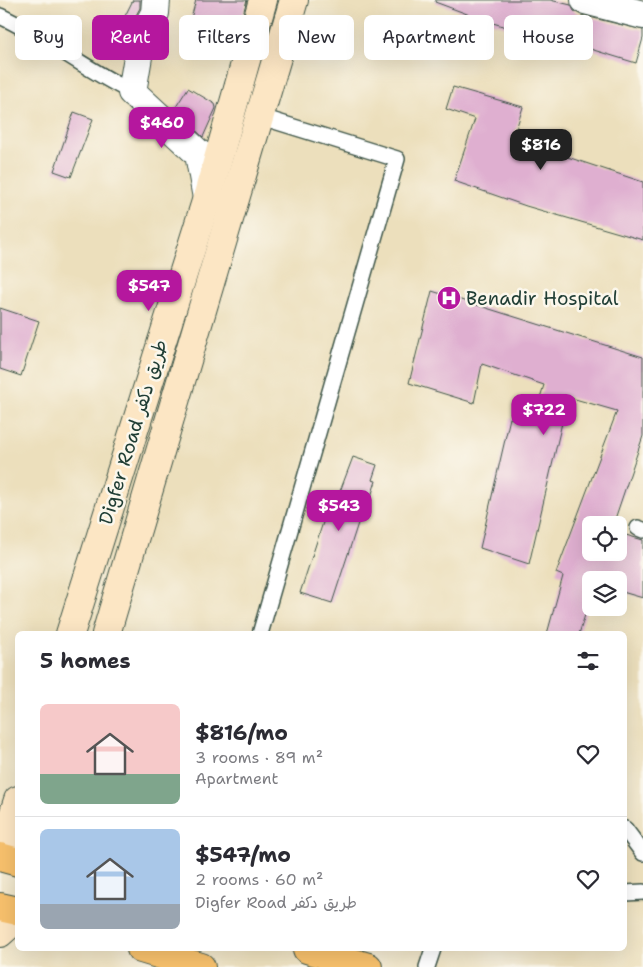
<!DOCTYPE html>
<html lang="en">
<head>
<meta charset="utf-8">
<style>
  :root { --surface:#fff; --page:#f2f2f3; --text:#2b2b33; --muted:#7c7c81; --line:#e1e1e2; --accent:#b5179e }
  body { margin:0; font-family:"Shantell Sans","Playpen Sans Arabic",sans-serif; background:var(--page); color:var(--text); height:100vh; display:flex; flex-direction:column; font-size:19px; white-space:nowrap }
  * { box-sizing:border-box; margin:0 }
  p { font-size:16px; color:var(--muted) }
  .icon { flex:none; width:28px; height:28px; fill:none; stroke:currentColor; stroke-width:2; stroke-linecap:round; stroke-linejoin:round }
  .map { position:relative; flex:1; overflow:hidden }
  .details { position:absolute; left:15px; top:631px; width:612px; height:320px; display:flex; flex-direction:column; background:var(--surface); border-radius:8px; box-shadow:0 5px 20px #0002 }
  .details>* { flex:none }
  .top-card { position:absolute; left:15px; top:15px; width:614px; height:45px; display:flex; gap:10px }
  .buttons { position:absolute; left:582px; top:516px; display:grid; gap:10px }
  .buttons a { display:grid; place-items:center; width:45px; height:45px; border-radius:8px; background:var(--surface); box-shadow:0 5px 20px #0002; font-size:25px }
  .price { position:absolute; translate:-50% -42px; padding:0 11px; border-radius:10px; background:var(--accent); color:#fff; font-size:16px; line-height:32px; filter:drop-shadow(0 1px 2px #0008) }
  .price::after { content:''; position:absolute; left:50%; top:30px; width:15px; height:11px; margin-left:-8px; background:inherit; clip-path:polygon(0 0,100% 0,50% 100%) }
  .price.on { background:#222; color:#fff }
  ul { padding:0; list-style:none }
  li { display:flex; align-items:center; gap:15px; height:125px; padding:0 25px }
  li+li { border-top:1px solid var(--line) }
  li span { display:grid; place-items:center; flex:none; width:140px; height:100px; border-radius:8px; color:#555 }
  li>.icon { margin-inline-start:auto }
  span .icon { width:60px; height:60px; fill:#fffc; stroke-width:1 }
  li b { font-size:21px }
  h2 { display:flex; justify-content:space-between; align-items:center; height:60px; padding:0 25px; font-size:21px }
  .pill { padding:0 18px; border-radius:8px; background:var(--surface); box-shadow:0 5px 20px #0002; font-size:18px; line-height:45px }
  .pill.on { background:var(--accent); color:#fff }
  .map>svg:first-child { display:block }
  .building { fill:#dfafd0 }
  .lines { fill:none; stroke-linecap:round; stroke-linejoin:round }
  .lane-casing { stroke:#3e5548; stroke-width:18 }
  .street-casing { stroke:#3e5548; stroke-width:30 }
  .secondary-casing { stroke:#3e5548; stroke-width:30 }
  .highway-casing { stroke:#3e5548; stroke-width:30 }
  .lane { stroke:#fff; stroke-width:15 }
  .street { stroke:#fff; stroke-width:28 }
  .secondary { stroke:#fce6c4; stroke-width:28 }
  .highway { stroke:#f7c06c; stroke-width:28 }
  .labels { text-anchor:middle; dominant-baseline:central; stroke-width:5; stroke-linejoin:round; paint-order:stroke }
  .poi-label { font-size:19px; fill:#1f3d34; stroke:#fbf7ec; text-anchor:start }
  .street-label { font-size:19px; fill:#1f3d34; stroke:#fbf7ec }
</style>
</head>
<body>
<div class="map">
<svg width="643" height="967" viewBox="0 0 643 967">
  <rect width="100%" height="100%" fill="#fbf7ec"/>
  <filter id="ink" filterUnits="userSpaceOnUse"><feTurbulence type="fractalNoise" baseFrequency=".02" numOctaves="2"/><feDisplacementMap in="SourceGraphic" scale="10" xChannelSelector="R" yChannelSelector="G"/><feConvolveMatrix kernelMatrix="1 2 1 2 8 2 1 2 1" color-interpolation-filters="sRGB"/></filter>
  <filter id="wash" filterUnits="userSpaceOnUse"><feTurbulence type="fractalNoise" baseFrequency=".0096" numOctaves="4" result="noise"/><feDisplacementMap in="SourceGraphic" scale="20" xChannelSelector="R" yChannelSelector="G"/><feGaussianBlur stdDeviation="1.12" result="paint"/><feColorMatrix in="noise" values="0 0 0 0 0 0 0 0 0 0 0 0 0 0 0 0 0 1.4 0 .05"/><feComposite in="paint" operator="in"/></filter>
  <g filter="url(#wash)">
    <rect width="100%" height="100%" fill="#ecdfbc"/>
    <g id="blocks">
      <g class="building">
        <path d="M133,0H140V8L127,32L123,52L110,46Z"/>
        <path d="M196,0H247L237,35L221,29L214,52L184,44Z"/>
        <path d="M436,0H550L571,5L574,11L581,15L643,30V38L636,63L528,30L527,33L486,21L435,2Z"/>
        <path d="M453,87L523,107L513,139L643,182V240L526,206L454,181L475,119L446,109Z"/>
        <path d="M188,88L215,104L216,108L203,137L174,110Z"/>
        <path d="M74,112L93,119L71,177L54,171Z"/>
        <path d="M432,291L643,357V436L613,525H591V552H619V533L643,540V598L619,591V580H591V596L579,634H547L563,576L556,573L617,411L568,397L529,564L480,548L510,418L532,423L544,385L482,364L474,403L409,383Z"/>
        <path d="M0,308L39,321L21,376L0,369Z"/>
        <path d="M353,457L377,465L372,480L376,481L367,509L363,508L332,603L300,593L330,501L336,502Z"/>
      </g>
    </g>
  </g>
  <g filter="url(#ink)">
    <use href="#blocks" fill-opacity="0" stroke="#3e5548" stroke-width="1"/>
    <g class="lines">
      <g class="lane-casing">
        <g id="lane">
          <path d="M0,16C46,37 86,70 132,92"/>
          <path d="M255,115L397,159L260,634"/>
          <path d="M638,528L643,530"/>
          <path d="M625,829L643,853"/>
          <path d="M625,893L643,892"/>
          <path d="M427,967L433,949"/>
        </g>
      </g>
      <g class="street-casing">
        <g id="street">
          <path d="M156,0L155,13L141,39L132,92L199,154L207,198"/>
          <path d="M585,0L643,15"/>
        </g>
      </g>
      <g class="secondary-casing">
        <g id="secondary">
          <path d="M70,634L207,198L263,0"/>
          <path d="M106,634L294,0"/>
          <path d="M0,856L18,800"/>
          <path d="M0,933L18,917"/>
        </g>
      </g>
      <g class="highway-casing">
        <g id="highway">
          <path d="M0,857L18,862"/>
          <path d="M0,907L18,911"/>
          <path d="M141,949L201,967"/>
          <path d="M307,949L368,967"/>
        </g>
      </g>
      <use href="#lane" class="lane"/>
      <use href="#street" class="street"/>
      <use href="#secondary" class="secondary"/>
      <use href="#highway" class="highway"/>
    </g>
  </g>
  <defs>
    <g id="hospital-disc" transform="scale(1.25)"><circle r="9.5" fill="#b5179e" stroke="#fbf7ec"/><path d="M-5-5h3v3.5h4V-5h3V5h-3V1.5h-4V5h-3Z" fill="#fff"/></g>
  </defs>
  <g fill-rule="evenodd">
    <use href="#hospital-disc" x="449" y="298"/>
  </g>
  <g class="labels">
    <g class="poi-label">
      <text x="466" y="298">Benadir Hospital</text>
    </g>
    <g class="street-label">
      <text transform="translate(133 432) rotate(-73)">Digfer Road طريق دكفر</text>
    </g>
  </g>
</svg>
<div class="buttons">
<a><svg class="icon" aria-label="locate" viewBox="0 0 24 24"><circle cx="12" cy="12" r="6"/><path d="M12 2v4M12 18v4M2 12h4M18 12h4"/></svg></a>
<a><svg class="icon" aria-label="layers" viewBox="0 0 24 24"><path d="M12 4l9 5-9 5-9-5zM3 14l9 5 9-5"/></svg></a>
</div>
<b class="price" style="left:162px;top:149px">$460</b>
<b class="price on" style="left:541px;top:171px">$816</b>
<b class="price" style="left:149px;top:312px">$547</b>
<b class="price" style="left:544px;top:436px">$722</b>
<b class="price" style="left:339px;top:532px">$543</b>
<div class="top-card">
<a class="pill">Buy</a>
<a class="pill on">Rent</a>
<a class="pill">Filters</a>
<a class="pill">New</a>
<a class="pill">Apartment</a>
<a class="pill">House</a>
</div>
<section class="details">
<h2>5 homes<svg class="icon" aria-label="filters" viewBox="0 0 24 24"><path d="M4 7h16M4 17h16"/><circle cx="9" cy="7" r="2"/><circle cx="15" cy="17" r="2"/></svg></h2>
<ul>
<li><span style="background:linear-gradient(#f6c9c9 70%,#7fa58c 0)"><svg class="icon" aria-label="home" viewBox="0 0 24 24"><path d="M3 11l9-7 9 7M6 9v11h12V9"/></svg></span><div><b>$816/mo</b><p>3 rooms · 89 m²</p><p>Apartment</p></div><svg class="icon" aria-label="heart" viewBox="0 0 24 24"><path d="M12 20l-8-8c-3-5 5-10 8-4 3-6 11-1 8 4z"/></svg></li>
<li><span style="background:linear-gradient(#a9c7e8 75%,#9aa5b1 0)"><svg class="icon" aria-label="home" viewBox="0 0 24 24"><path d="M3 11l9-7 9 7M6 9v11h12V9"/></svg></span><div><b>$547/mo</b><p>2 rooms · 60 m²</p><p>Digfer Road طريق دكفر</p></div><svg class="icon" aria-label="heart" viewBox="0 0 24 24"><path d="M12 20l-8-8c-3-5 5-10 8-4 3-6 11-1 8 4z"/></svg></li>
</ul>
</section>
</div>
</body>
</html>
